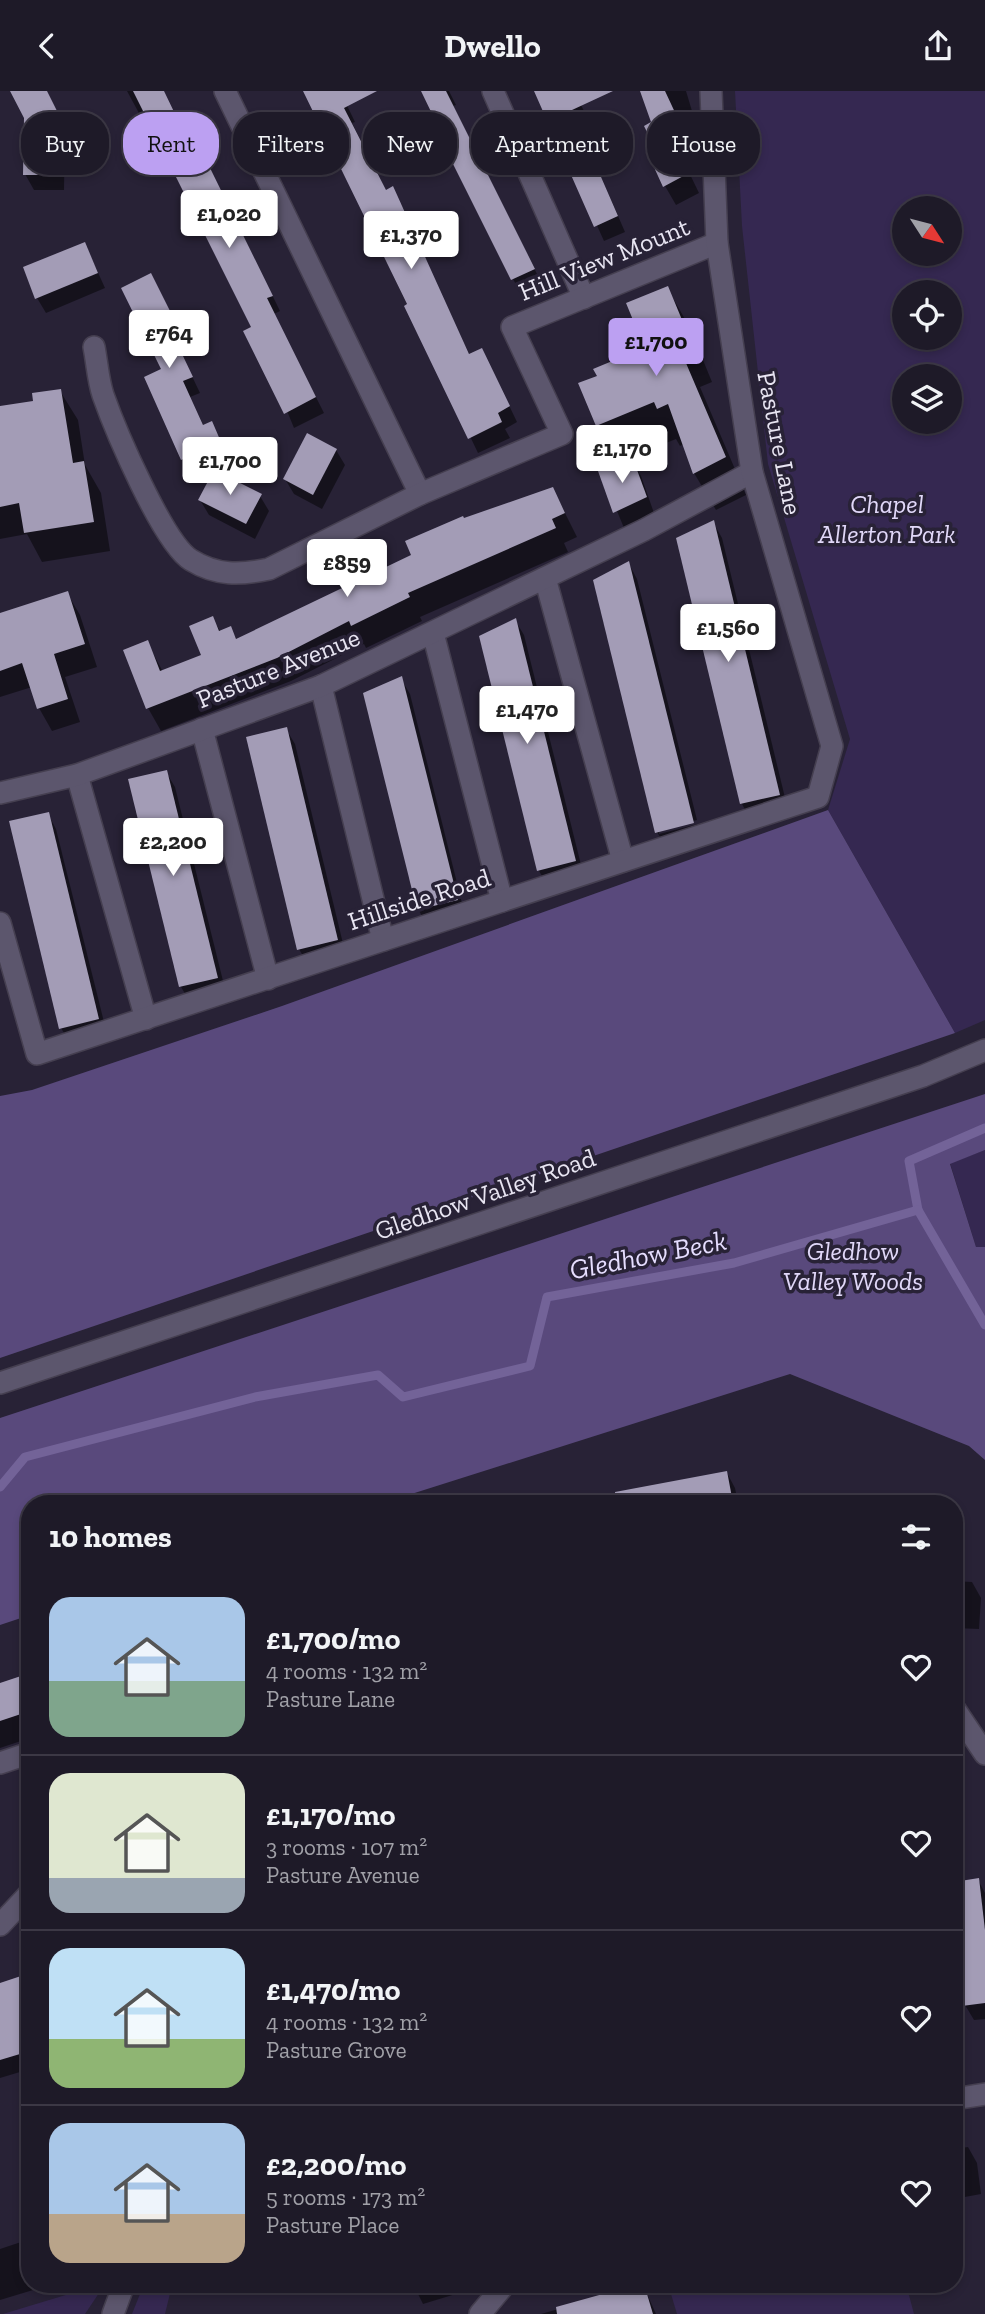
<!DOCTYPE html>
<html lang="en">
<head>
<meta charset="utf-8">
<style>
  :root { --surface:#1e1a28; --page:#262330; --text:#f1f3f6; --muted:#a1a1a8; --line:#3c3845; --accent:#bca0f2 }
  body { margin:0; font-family:"Zilla Slab",serif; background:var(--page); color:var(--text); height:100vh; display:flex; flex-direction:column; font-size:26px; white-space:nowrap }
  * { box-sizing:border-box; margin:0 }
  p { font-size:23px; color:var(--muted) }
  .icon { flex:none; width:38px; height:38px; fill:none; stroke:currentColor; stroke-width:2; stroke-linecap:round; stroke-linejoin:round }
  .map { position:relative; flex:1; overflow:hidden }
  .side { position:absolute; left:21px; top:1404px; width:942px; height:798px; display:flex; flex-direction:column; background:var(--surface); border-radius:28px; box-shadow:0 4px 10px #0003,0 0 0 2px var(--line) }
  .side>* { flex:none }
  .top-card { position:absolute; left:21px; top:21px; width:943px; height:63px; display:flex; gap:14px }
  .needle { width:46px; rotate:126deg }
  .fabs { position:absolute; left:892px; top:105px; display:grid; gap:14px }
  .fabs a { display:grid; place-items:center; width:70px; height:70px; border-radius:50%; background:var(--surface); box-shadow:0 4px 10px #0003,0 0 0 2px var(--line); font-size:35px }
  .price { position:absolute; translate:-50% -60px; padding:0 16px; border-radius:7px; background:#fff; color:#222; font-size:23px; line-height:46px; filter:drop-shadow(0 2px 4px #0008) }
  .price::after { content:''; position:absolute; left:50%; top:42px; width:21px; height:16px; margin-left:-10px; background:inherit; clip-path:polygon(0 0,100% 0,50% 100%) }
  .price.selected { background:var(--accent); color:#111 }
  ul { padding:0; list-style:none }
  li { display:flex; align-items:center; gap:21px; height:175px; padding:0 28px }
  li+li { border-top:2px solid var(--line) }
  li span { display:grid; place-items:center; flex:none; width:196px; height:140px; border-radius:21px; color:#555 }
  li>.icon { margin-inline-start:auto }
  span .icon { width:84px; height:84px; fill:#fffc; stroke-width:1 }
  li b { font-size:30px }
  h2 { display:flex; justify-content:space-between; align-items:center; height:84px; padding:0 28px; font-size:30px }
  .pill { padding:0 24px; border-radius:28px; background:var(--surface); box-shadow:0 4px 10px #0003,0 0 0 2px var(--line); font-size:24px; line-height:63px }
  .pill.selected { background:var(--accent); color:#111 }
  header { display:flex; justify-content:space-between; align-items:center; height:91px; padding:0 28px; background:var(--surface); font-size:32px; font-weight:700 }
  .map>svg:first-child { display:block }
  .green { fill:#352851; fill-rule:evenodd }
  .forest { fill:#59497c }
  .shadow { fill:#0007 }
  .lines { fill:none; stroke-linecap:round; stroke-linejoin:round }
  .stream { stroke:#736398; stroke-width:9 }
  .building { fill:#a39cb6 }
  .minor-casing { stroke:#453f50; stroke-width:24 }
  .minor { stroke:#5c566d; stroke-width:21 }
  .labels { text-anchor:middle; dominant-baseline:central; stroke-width:7; stroke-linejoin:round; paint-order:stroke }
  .street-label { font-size:26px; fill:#e8e5f2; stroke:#282236 }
  .park-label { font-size:26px; font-style:italic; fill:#e1d8f9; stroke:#282236 }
  .water-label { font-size:28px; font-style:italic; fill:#e6deff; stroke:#282236 }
</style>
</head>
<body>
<header><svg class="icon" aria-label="back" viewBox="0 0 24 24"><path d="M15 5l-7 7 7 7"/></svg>Dwello<svg class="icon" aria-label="share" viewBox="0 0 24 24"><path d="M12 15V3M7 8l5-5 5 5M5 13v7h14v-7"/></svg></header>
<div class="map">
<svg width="985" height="2223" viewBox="0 0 985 2223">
  <rect width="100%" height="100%" fill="#282236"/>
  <g class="green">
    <path d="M735,0H985V929L955,942L828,719L850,648L768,373L742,135ZM905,117H950V163H905ZM905,201H950V247H905ZM905,285H950V331H905Z"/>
    <path d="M985,1059V1156H976L950,1072Z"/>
    <path d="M105,2193L85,2223H3L102,2193Z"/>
    <path d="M144,2193L172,2194L165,2223H132Z"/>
    <path d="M668,2193H906L914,2223H677Z"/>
  </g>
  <g class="forest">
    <path d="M828,719L955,942L0,1267V1005L32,999L282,915Z"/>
    <path d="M985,1003V1059L950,1073L976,1156H985V1369L969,1355L790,1283L383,1412H30V1524L0,1534V1327Z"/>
  </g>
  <g class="shadow">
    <path d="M12,0H46L65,37L64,99H34L25,83V27Z"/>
    <path d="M127,0H162L176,27L191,39L280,220L274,223L324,322L294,337L253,237L152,34L147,37Z"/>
    <path d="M305,0H340L355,31L352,32L386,100L401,113L414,139L411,140L470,265L490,275L517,331L505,338L510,347L478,362Z"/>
    <path d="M422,0H449L456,14L453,15L542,193L521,203L466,99Z"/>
    <path d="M536,0H574L589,30L579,35L625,141L604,150Z"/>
    <path d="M642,0H686L692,20L677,25L696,65L684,71L699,102L676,114L665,95L653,32Z"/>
    <path d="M85,153L105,197L46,222L37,207Z"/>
    <path d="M667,197L689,235L712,291L700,296L746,404L716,419L694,382L684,353L680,355L676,348L624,369L625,372L632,370L641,385L654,422L624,437L601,381L620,374L597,334L599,286L636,262L635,230Z"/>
    <path d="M159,200L187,256L180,260L200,302L190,306L204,336L211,332L228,367L192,383L146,287L163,279Z"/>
    <path d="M60,300L78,329L85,374L101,402L110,460L42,471L27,443L0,448V316L35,311Z"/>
    <path d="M336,359L345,374L322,418L294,403L285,388Z"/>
    <path d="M553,398L577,446L564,452L568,461L420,526L422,530L366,557L364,553L291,590L161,640L148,617L147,551L163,581L203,565L212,527L221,541L231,538L237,549L413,465L463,429Z"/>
    <path d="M260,405L269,420L255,448L209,424L200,409Z"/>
    <path d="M713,431L722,447L788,719L750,728L742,713Z"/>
    <path d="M629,473L637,488L697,729L659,739V743L698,733L701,747L666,756L657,741Z"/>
    <path d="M67,502L80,524L97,576L65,586L80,631L52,640L39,617L32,596L0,606V523Z"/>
    <path d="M515,529L524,544L584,786L548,795L539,780L481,546Z"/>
    <path d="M401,588L410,603L465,824L427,834L418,818Z"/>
    <path d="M286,638L295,653L346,865L308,874L299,858Z"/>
    <path d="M166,681L175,696L226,902L190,911L181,896L130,690Z"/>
    <path d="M48,723L56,738L107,943L70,952L61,937Z"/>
    <path d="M727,1382L735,1397L738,1412H603L602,1405Z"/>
    <path d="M810,1407L813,1412H761Z"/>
    <path d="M954,1490L972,1491L981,1507L979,1538L954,1537Z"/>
    <path d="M30,1584V1647L0,1657V1593Z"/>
    <path d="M978,1789L985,1802V1928L974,1929L965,1914L954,1836V1792Z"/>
    <path d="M0,1935L30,1950V1978L0,1987Z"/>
    <path d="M954,1945L959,1954L964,1984L954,1986Z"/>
    <path d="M968,2056L977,2072L981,2103L954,2108V2058Z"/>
    <path d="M30,2148V2193H53L0,2209V2158Z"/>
    <path d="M413,2193H467L469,2199L423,2213Z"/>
    <path d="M643,2194L656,2223H541Z"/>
  </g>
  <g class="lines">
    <g class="stream">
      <path d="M918,1119L909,1070L985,1037"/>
      <path d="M0,1396L25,1366L255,1306L378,1284L403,1306L530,1275L547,1206L734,1172L918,1119L985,1234"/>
    </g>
  </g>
  <g class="building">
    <path d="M10,0H47L57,20V84H23L24,27Z"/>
    <path d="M133,0H164L176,25L183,22L273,205L267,207L316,306L284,323L243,240L251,236Z"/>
    <path d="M303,0H377L344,17L386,99L393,95L469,263L482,257L510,315L498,322L502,331L468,348L404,215L407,213Z"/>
    <path d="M421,0H446L535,178L511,189L432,31L435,29Z"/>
    <path d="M534,0H613L572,19L618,125L594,136Z"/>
    <path d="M640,0H665L686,45L674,51L689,82L663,96L648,63L656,59L644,35L651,31Z"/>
    <path d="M85,151L98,182L35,208L23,176Z"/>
    <path d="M151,182L180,240L173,244L193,286L183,290L203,334L212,330L221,351L181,369L144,286L161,278L121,197Z"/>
    <path d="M668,195L692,253L680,258L726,366L693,383L668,313L657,318L654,311L596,335L578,292L597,285L593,278L634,261L622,233L633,229L626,212Z"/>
    <path d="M61,298L73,372L84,370L94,431L24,442L19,412L0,416V315L33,310L32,302Z"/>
    <path d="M307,342L337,358L313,404L283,388Z"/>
    <path d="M633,368L647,406L613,422L598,380Z"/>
    <path d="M214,379L262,403L246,433L198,409Z"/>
    <path d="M553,396L565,422L552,428L556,437L408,502L410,506L351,535L349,530L277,567L146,618L123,559L148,549L160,580L201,564L189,535L213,525L219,540L231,535L236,548L411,464L405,450L463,425L464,427Z"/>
    <path d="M714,429L780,704L740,713L676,447Z"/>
    <path d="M629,470L694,732L655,742L593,489Z"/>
    <path d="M68,500L85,553L54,563L68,608L37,618L22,572L0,580V522Z"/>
    <path d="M516,527L576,770L537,780L479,545Z"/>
    <path d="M402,585L458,809L417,819L363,602Z"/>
    <path d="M287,636L338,849L297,859L246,646Z"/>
    <path d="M167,679L218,887L179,896L128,688Z"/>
    <path d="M49,721L99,928L59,938L9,730Z"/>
    <path d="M727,1380L733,1412H616L615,1401Z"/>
    <path d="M30,1582V1620L0,1630V1592Z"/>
    <path d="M979,1787L985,1839V1912L954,1916V1791Z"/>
    <path d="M30,1882V1960L0,1969V1892Z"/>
    <path d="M639,2193H644L653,2223H557L556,2216Z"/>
  </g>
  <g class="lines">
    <g class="minor-casing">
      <g id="minor">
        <path d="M225,0L420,403"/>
        <path d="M493,0L584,207"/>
        <path d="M94,256C97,271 98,289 103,304C115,338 163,452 191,469C217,485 240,484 269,478L420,403L562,343L512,236L717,152"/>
        <path d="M545,487L623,770"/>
        <path d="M433,542L502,810"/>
        <path d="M321,595L383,849"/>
        <path d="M202,638L268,888"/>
        <path d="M77,684L146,928"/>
        <path d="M0,702L77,684L321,595L644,439L752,381"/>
        <path d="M0,832L37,963L818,706L832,655L752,381L717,152L711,0"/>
        <path d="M0,1292L923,985L985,959"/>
        <path d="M954,1617L985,1663"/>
        <path d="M0,1672L30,1662"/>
        <path d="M0,1834L30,1802"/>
        <path d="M954,2008L985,2003"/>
        <path d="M113,2223L124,2193"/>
        <path d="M480,2223L505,2193"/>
      </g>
    </g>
    <use href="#minor" class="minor"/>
  </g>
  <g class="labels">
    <g class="street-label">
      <text transform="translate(604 168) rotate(-22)">Hill View Mount</text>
      <text transform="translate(780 352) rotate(79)">Pasture Lane</text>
      <text transform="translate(278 577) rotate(-22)">Pasture Avenue</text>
      <text transform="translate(419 808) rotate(-18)">Hillside Road</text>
      <text transform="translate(485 1103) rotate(-19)">Gledhow Valley Road</text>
    </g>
    <g class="park-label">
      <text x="887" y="413">Chapel<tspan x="887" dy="30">Allerton Park</tspan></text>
      <text x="853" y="1160">Gledhow<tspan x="853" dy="30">Valley Woods</tspan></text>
    </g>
    <g class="water-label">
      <text transform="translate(648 1164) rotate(-11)">Gledhow Beck</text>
    </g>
  </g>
</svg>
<div class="fabs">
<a><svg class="needle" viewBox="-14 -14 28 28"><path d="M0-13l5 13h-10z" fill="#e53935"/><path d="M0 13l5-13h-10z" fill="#a1a1a8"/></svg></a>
<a><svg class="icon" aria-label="locate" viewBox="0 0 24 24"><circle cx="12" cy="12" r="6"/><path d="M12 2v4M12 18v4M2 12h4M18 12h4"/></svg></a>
<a><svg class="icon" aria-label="layers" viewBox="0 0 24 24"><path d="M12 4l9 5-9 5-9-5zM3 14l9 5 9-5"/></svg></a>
</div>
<b class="price" style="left:229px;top:159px">£1,020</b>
<b class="price" style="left:411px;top:180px">£1,370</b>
<b class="price" style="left:169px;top:279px">£764</b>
<b class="price selected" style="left:656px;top:287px">£1,700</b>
<b class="price" style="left:622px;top:394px">£1,170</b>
<b class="price" style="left:230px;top:406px">£1,700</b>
<b class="price" style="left:347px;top:508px">£859</b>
<b class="price" style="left:728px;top:573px">£1,560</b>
<b class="price" style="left:527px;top:655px">£1,470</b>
<b class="price" style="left:173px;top:787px">£2,200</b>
<div class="top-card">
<a class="pill">Buy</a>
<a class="pill selected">Rent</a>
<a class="pill">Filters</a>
<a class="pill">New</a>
<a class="pill">Apartment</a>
<a class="pill">House</a>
</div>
<section class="side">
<h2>10 homes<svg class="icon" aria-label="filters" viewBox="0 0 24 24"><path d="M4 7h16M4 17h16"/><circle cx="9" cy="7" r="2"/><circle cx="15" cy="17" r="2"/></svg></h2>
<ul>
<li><span style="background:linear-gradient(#a9c7e8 60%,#7fa58c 0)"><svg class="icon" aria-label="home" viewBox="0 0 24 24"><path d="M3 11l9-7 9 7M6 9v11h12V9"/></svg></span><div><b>£1,700/mo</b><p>4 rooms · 132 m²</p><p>Pasture Lane</p></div><svg class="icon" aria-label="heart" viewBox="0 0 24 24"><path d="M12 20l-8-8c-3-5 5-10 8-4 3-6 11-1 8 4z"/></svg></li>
<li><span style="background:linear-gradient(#dfe7d0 75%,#9aa5b1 0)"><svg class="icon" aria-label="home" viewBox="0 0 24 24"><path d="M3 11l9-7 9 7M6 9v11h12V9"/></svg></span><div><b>£1,170/mo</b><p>3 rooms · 107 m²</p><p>Pasture Avenue</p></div><svg class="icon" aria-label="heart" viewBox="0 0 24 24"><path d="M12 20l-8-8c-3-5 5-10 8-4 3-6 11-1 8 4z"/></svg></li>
<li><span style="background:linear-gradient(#bfe0f5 65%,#8fb573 0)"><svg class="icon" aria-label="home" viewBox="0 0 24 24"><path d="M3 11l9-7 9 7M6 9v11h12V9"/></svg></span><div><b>£1,470/mo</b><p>4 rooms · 132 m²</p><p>Pasture Grove</p></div><svg class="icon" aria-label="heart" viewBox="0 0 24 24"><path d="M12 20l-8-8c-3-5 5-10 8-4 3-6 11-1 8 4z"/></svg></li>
<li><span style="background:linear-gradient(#a9c7e8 65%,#b9a48a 0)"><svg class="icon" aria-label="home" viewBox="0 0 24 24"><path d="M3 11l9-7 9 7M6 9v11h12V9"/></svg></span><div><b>£2,200/mo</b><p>5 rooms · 173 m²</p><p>Pasture Place</p></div><svg class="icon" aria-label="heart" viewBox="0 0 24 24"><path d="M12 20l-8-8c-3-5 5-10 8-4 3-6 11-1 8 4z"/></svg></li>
</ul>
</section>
</div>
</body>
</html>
